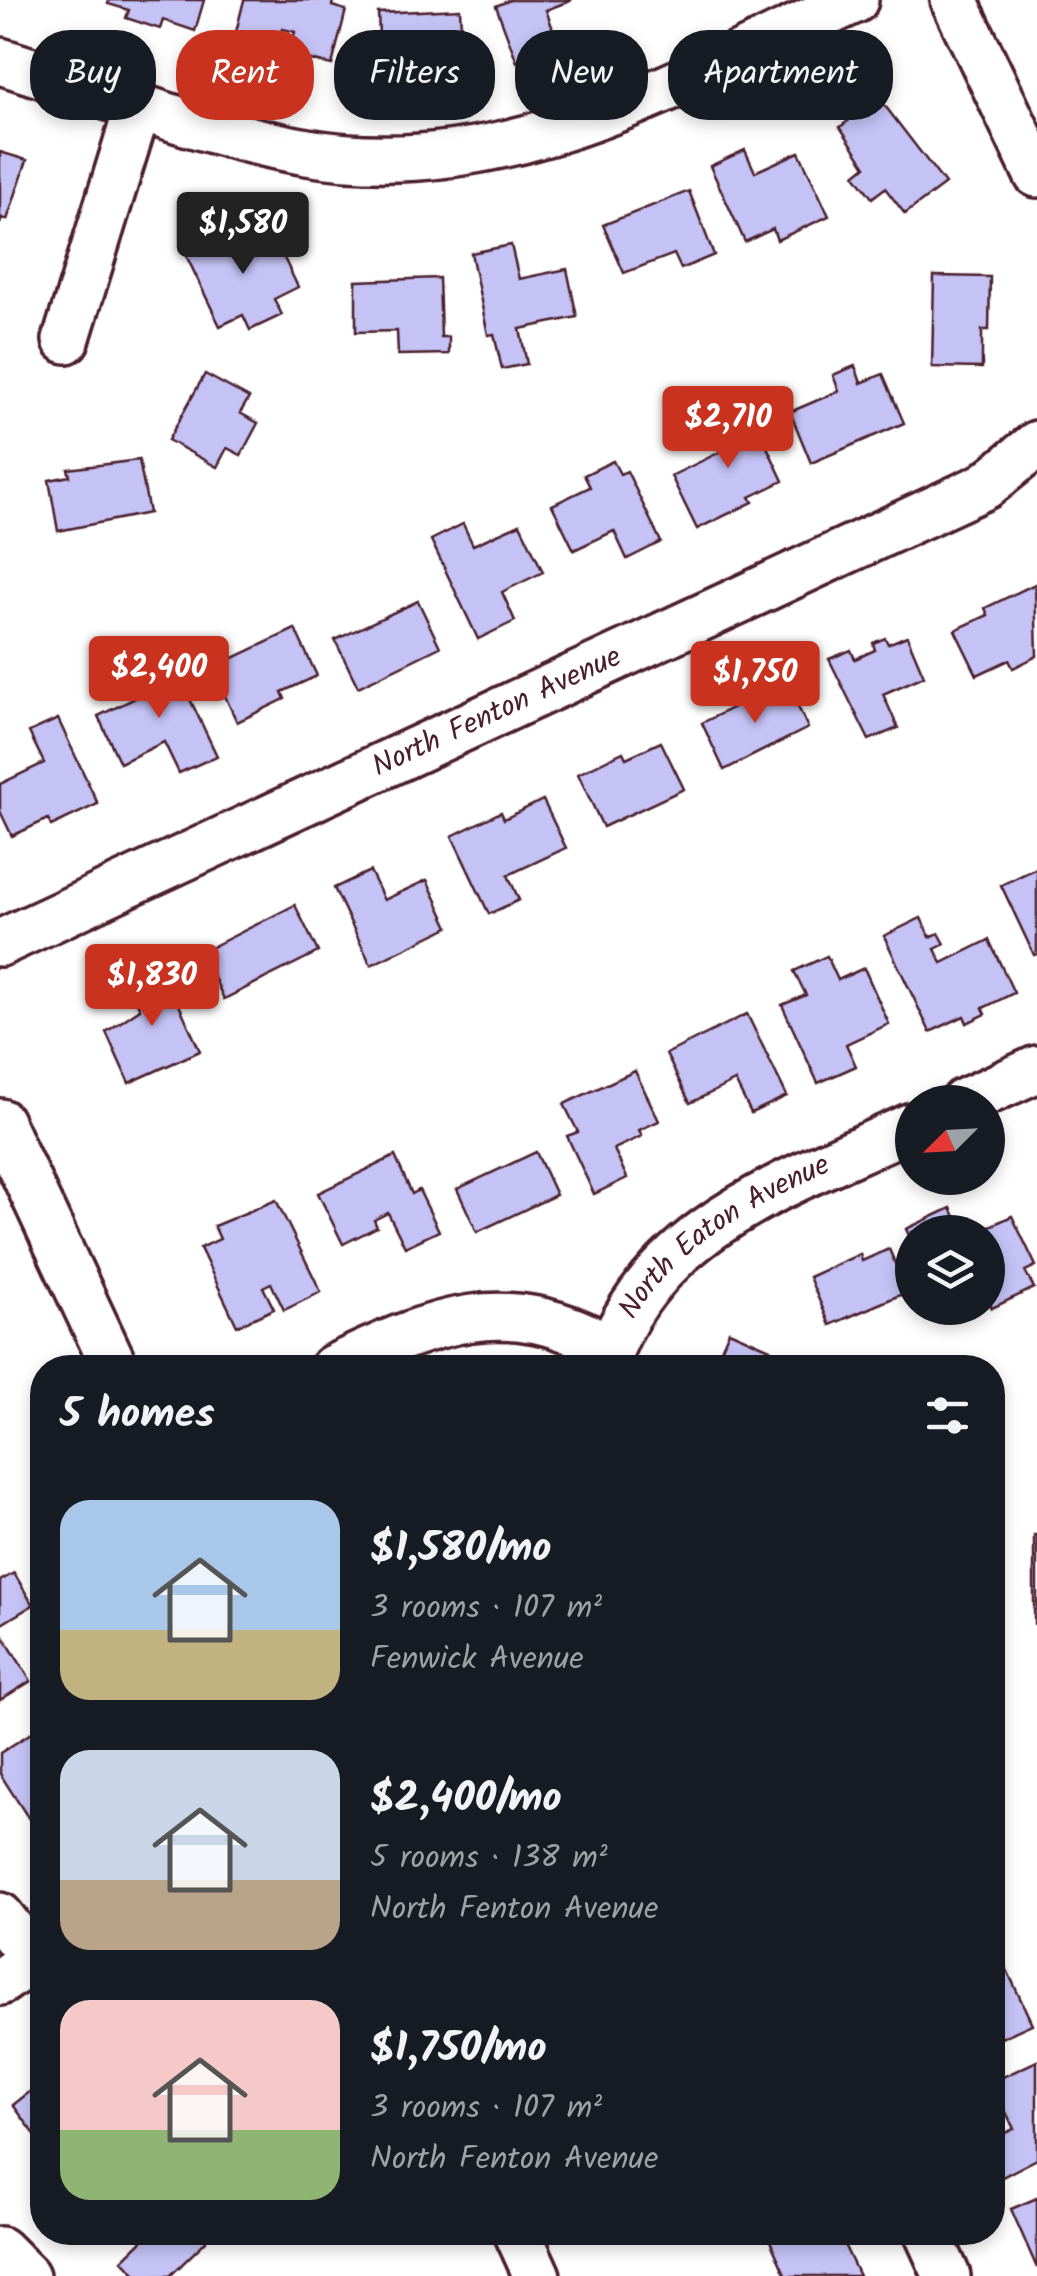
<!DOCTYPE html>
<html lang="en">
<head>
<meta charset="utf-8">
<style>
  :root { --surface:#171b24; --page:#242831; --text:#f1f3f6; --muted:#9ea1a6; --accent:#c8321e }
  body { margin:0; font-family:Kalam,sans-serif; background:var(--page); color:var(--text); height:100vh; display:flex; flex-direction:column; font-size:38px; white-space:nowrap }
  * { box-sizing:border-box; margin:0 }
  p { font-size:32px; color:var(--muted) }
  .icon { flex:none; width:55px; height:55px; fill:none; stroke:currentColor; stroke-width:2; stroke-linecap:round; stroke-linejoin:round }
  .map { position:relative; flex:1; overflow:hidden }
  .panel { position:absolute; left:30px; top:1355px; width:975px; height:890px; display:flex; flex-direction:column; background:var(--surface); border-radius:40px; box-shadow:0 5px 15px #0003 }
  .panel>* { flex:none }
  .banner { position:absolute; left:30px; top:30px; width:978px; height:90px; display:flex; gap:20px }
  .needle { width:65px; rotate:246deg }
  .controls { position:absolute; left:895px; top:1085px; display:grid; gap:20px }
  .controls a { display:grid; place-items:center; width:110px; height:110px; border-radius:50%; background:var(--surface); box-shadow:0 5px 15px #0003; font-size:50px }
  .price { position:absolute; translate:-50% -85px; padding:0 22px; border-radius:10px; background:var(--accent); color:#fff; font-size:32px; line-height:65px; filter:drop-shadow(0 2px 5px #0008) }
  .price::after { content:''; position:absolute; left:50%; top:60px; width:30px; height:22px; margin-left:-15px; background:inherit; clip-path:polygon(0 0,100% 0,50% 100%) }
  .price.selected { background:#222; color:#fff }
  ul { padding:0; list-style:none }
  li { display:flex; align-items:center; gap:30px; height:250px; padding:0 30px }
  li span { display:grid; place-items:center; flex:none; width:280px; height:200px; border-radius:30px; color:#555 }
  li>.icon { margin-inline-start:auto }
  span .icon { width:120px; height:120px; fill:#fffc; stroke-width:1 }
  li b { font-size:42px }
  h2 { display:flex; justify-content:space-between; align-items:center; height:120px; padding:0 30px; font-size:42px }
  .tag { padding:0 35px; border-radius:40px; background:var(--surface); box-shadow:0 5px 15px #0003; font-size:35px; line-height:90px }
  .tag.selected { background:var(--accent); color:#fff }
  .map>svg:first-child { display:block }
  .building { fill:#c5c3f6; stroke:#4a1f2b; stroke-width:2.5 }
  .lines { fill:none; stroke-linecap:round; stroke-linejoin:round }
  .minor-casing { stroke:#4a1f2b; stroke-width:52 }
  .minor { stroke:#fff; stroke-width:45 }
  .labels { text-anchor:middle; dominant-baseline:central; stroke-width:8; stroke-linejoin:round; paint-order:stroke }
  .street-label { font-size:30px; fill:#4a1f2b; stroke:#fff }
</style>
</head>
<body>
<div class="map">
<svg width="1037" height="2276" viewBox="0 0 1037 2276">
  <rect width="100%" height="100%" fill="#fff"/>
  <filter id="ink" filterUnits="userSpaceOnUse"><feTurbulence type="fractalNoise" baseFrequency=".01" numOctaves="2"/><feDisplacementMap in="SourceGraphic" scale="20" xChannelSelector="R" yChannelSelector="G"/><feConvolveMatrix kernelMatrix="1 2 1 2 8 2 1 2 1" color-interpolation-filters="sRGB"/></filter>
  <g filter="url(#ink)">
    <g class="building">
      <path d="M109,0H204L195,31L163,20L160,29L126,18L129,10L108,4Z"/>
      <path d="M244,0H333L332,6L346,10L332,65L289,55L295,32L283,29L276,54L233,44Z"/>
      <path d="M510,0H572L546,10L559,46L517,62L496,6Z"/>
      <path d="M460,9L463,65L436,66L435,57L380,59L378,13Z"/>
      <path d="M879,98L945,184L905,214L885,188L872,198L855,175L866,166L840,127Z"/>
      <path d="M745,150L755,172L799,152L829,216L777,240L773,229L745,242L710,166Z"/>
      <path d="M0,152L27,160L7,220L2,218L0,224Z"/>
      <path d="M689,191L714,255L681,269L674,254L624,273L603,225Z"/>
      <path d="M267,223L298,287L274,299L282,315L250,330L243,315L220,326L184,251L211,238L216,248Z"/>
      <path d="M511,245L519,279L567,269L577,317L520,329L527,364L502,369L494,334L488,335L471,253Z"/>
      <path d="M934,276L990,277L989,330H982V368L932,367Z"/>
      <path d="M439,278L441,337H449V354L398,355L397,331L356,332V281Z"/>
      <path d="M855,366L861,383L883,374L904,423L811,463L790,412L839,391L833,375Z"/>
      <path d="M205,374L249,398L240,413L258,423L241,455L227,448L217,467L168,440Z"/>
      <path d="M749,408L783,481L750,497L753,502L697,529L671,476L720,452L708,427Z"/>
      <path d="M139,460L149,513L58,531L49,480L70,476L68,469Z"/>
      <path d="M613,461L620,474L627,471L661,542L627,559L614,531L574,550L552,505L590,487L584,475Z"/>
      <path d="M463,524L473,545L520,524L543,572L502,592L515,621L478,639L431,540Z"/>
      <path d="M1035,584L1037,656L1013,668L1009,660L977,675L955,630L988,615L985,608Z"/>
      <path d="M418,601L440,647L358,687L335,640Z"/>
      <path d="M295,629L317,676L282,692L285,699L237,722L212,668Z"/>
      <path d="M907,636L924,676L883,694L898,728L869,740L829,659L851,650L855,659L875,650L873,643L885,638L888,644Z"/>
      <path d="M170,657L217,756L179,773L164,742L120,763L98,716L148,692L139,672Z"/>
      <path d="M786,681L808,728L724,770L702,723Z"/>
      <path d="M58,719L98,804L51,826L48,819L12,836L0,811V784L44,763L29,732Z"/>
      <path d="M661,742L684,789L603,827L578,774L623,752L626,758Z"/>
      <path d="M543,800L566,848L508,875L519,900L489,914L452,836L501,812L504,819Z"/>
      <path d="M1037,868V954L1034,955L1001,885Z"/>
      <path d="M370,871L384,900L427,880L449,927L371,965L334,888Z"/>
      <path d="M295,905L318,952L224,999L202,952Z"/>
      <path d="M921,918L930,937L939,933L945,944L935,949L942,963L989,940L1014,993L983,1008L986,1014L967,1023L964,1016L930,1032L884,936Z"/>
      <path d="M827,956L838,980L864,968L889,1024L846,1044L856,1066L818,1083L782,1005L806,995L794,971Z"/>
      <path d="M162,967L200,1051L129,1083L106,1032L140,1009L128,983Z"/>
      <path d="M747,1014L787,1096L751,1113L735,1081L690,1103L666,1054Z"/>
      <path d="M635,1071L659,1121L639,1130L642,1136L614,1149L627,1178L594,1194L567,1136L578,1132L564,1104Z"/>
      <path d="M536,1152L556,1195L477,1232L457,1189Z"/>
      <path d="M395,1156L412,1194L419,1190L439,1231L405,1247L388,1213L374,1220L377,1227L343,1244L318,1193Z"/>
      <path d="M276,1200L321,1292L284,1310L271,1283L263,1287L274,1309L237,1326L200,1248L220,1239L214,1226Z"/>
      <path d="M951,1208L962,1232H912V1242L906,1229Z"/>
      <path d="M1012,1216L1036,1266L1025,1271L1034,1288L992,1308L988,1299V1232H977Z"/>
      <path d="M889,1249L907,1292L830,1325L809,1277L860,1254L862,1261Z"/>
      <path d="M729,1331L770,1349L762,1368H713Z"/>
      <rect x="1034" y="1535" width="3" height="89"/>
      <path d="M14,1573L33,1605L0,1625V1581Z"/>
      <path d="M0,1631L31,1681L0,1700Z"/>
      <path d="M42,1726V1830L38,1833L0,1774V1753Z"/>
      <path d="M992,1948L998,1950L1032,2024L992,2042Z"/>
      <path d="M1037,2061V2159L1002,2177L992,2157V2139L1014,2129L992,2082Z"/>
      <path d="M42,2082V2144L13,2105Z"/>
      <path d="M1037,2198V2268L1011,2209Z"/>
      <path d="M151,2232H202L206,2241L170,2276H138L122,2260Z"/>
      <path d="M766,2232H838L859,2276H786Z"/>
    </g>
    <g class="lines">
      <g class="minor-casing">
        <g id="minor">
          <path d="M954,0L1037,174"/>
          <path d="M0,61C101,92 203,134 307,152C505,186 681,80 855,0"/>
          <path d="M66,340L139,104"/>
          <path id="s1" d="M0,943L985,486L1037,444"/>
          <path d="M964,1102L1037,1069"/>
          <path d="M0,1122L115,1368"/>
          <path d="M333,1368C432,1321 507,1289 610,1349"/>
          <path id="s2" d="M604,1368C649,1226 790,1183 912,1126"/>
          <path d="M0,1916L33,1958"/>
          <path d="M0,1982L42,1952"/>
          <path d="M517,2232L537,2276"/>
          <path d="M927,2232L947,2276"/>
          <path d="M0,2250L26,2276"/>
        </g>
      </g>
      <use href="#minor" class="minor"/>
    </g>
  </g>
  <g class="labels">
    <g class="street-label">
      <text stroke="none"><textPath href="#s1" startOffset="548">North Fenton Avenue</textPath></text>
      <text stroke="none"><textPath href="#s2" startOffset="185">North Eaton Avenue</textPath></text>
    </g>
  </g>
</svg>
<div class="controls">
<a><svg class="needle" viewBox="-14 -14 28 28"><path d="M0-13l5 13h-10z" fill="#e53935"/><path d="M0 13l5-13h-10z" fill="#9ea1a6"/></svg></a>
<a><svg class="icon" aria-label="layers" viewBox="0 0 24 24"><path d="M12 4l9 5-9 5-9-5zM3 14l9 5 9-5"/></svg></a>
</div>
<b class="price selected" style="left:243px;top:277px">$1,580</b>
<b class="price" style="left:728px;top:471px">$2,710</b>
<b class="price" style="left:159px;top:721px">$2,400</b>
<b class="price" style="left:755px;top:726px">$1,750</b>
<b class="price" style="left:152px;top:1029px">$1,830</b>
<div class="banner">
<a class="tag">Buy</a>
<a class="tag selected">Rent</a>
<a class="tag">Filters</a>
<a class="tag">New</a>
<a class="tag">Apartment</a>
</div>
<section class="panel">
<h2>5 homes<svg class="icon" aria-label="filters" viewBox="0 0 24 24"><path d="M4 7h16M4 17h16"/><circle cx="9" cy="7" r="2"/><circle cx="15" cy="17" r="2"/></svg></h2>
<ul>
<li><span style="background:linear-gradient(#a9c7e8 65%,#c2b280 0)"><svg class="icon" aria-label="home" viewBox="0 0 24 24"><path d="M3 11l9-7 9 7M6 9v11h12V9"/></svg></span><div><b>$1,580/mo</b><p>3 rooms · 107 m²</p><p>Fenwick Avenue</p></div></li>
<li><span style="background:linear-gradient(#c9d6e8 65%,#b9a48a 0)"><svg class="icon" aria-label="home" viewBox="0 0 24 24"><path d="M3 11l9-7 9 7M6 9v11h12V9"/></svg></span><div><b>$2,400/mo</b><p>5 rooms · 138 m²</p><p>North Fenton Avenue</p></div></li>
<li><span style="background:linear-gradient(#f6c9c9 65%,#8fb573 0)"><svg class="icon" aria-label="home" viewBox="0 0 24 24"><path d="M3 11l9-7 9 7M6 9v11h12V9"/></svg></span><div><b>$1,750/mo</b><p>3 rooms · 107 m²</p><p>North Fenton Avenue</p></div></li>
</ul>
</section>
</div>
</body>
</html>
